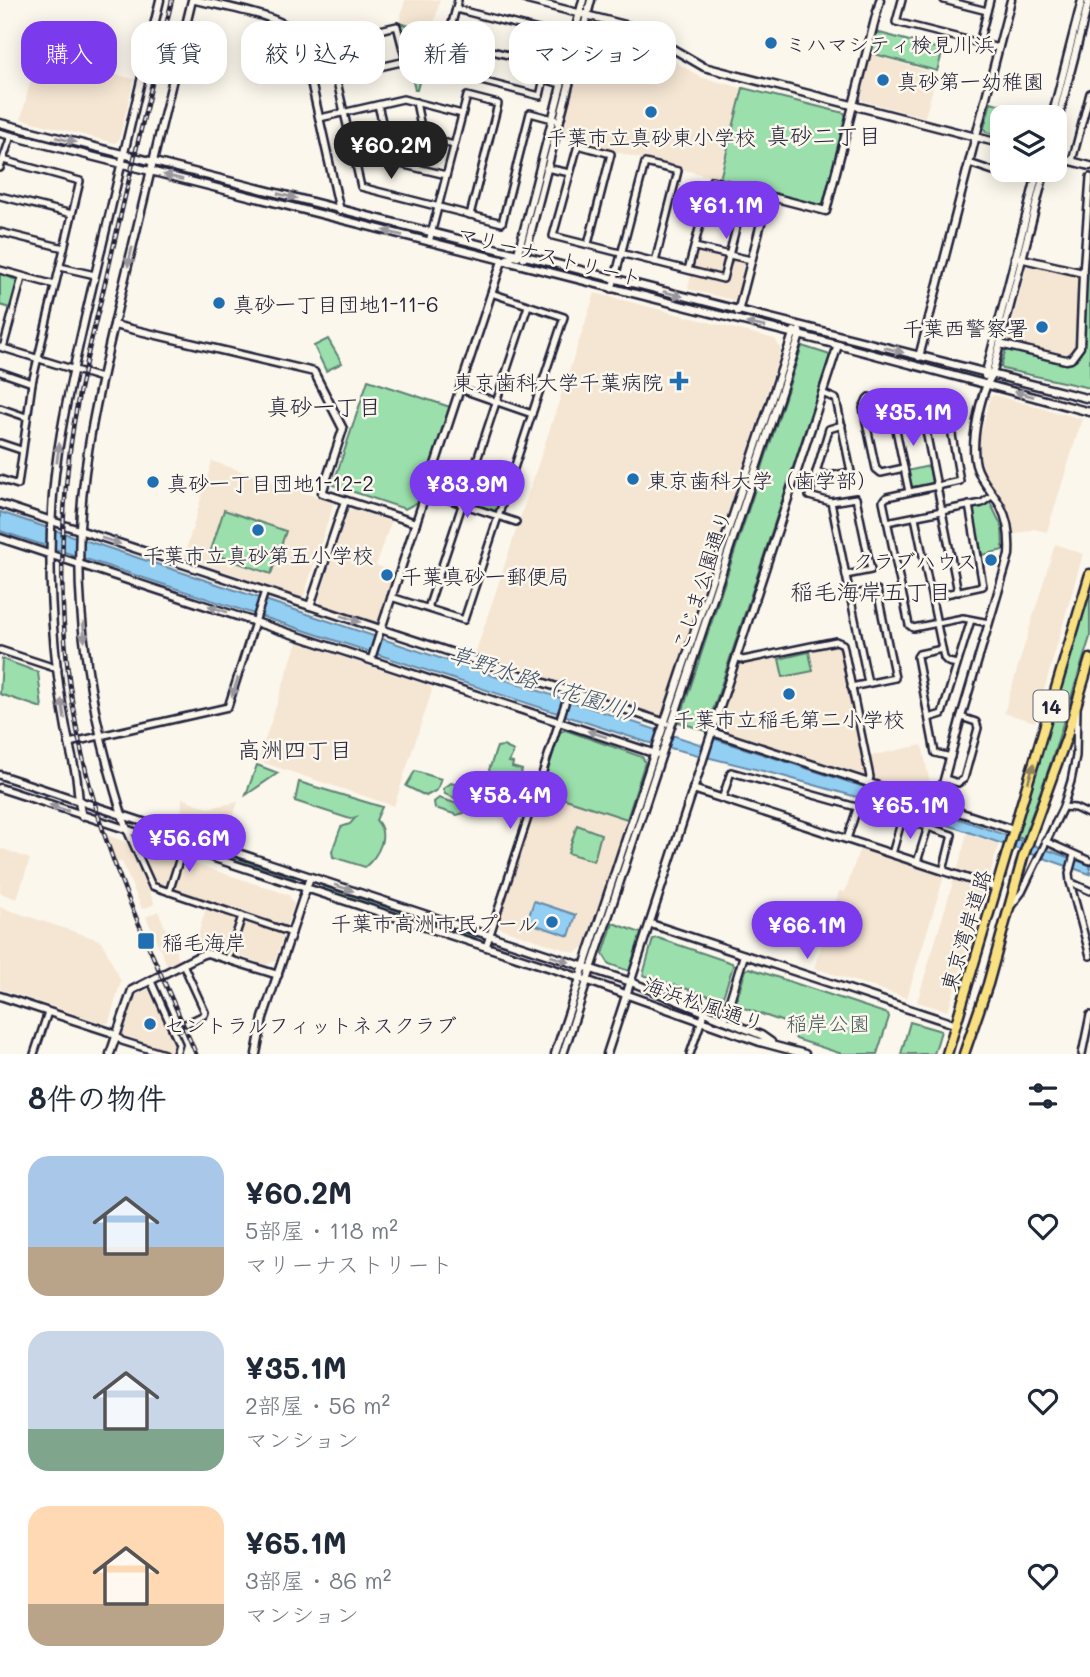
<!DOCTYPE html>
<html lang="ja">
<head>
<meta charset="utf-8">
<style>
  :root { --surface:#fff; --page:#f6f6f7; --text:#1f2937; --muted:#747a83; --accent:#7c3aed }
  body { margin:0; font-family:Mali,"Klee One",sans-serif; background:var(--page); color:var(--text); height:100vh; display:flex; flex-direction:column; font-size:26px; white-space:nowrap }
  * { box-sizing:border-box; margin:0 }
  p { font-size:23px; color:var(--muted) }
  .icon { flex:none; width:38px; height:38px; fill:none; stroke:currentColor; stroke-width:2; stroke-linecap:round; stroke-linejoin:round }
  .map { position:relative; height:1054px; overflow:hidden }
  .panel { display:flex; flex-direction:column; background:var(--surface); flex:1 }
  .panel>* { flex:none }
  .guide { position:absolute; left:21px; top:21px; width:700px; height:63px; display:flex; gap:14px }
  .buttons { position:absolute; left:990px; top:105px; display:grid; gap:14px }
  .buttons a { display:grid; place-items:center; width:77px; height:77px; border-radius:14px; background:var(--surface); box-shadow:0 4px 18px #0003; font-size:35px }
  .price { position:absolute; translate:-50% -60px; padding:0 16px; border-radius:24px; background:var(--accent); color:#fff; font-size:23px; line-height:46px; filter:drop-shadow(0 2px 4px #0008) }
  .price::after { content:''; position:absolute; left:50%; top:42px; width:21px; height:16px; margin-left:-10px; background:inherit; clip-path:polygon(0 0,100% 0,50% 100%) }
  .price.active { background:#222; color:#fff }
  ul { padding:0; list-style:none }
  li { display:flex; align-items:center; gap:21px; height:175px; padding:0 28px }
  li span { display:grid; place-items:center; flex:none; width:196px; height:140px; border-radius:21px; color:#555 }
  li>.icon { margin-inline-start:auto }
  span .icon { width:84px; height:84px; fill:#fffc; stroke-width:1 }
  li b { font-size:30px }
  h2 { display:flex; justify-content:space-between; align-items:center; height:84px; padding:0 28px; font-size:30px }
  .tag { padding:0 24px; border-radius:21px; background:var(--surface); box-shadow:0 4px 18px #0003; font-size:24px; line-height:63px }
  .tag.active { background:var(--accent); color:#fff }
  .map>svg:first-child { display:block }
  .built { fill:#f5e6d3 }
  .green { fill:#9be0ac; stroke:#5e8174; stroke-width:2 }
  .water { fill:#93cff3; stroke:#668aa9; stroke-width:2 }
  .lines { fill:none; stroke-linecap:round; stroke-linejoin:round }
  .minor-casing { stroke:#22223b; stroke-width:10 }
  .tertiary-casing { stroke:#22223b; stroke-width:11 }
  .trunk-casing { stroke:#22223b; stroke-width:13 }
  .minor { stroke:#fbf7ec; stroke-width:5 }
  .tertiary { stroke:#fbf7ec; stroke-width:6 }
  .trunk { stroke:#f9e181; stroke-width:8 }
  .rail-casing { stroke:#22223b; stroke-width:4.5 }
  .rail { stroke:#fbf7ec; stroke-width:2; stroke-dasharray:5; stroke-linecap:butt }
  .oneway { fill:#99979c }
  .oneway2 { fill:#8e825e }
  .poi-dot { fill:#1f6fb2; stroke:#fbf7ec; stroke-width:2.5 }
  .labels { text-anchor:middle; dominant-baseline:central; stroke-width:5; stroke-linejoin:round; paint-order:stroke }
  .shield { fill:#fbf7ec; stroke:#636270; stroke-width:2 }
  .shield-label { font-size:19px; font-weight:bold; fill:#22223b }
  .poi-label { font-size:21px; fill:#22223b; stroke:#fbf7ec; text-anchor:start }
  .street-label { font-size:21px; fill:#22223b; stroke:#fbf7ec }
  .park-label { font-size:21px; fill:#465b5d; stroke:#fbf7ec }
  .neighbourhood-label { font-size:23px; fill:#22223b; stroke:#fbf7ec }
  .water-label { font-size:23px; font-style:italic; fill:#445672; stroke:#fbf7ec }
</style>
</head>
<body>
<div class="map">
<svg width="1090" height="1054" viewBox="0 0 1090 1054">
  <rect width="100%" height="100%" fill="#fbf7ec"/>
  <filter id="ink" filterUnits="userSpaceOnUse"><feTurbulence type="fractalNoise" baseFrequency=".0143" numOctaves="2"/><feDisplacementMap in="SourceGraphic" scale="14" xChannelSelector="R" yChannelSelector="G"/><feConvolveMatrix kernelMatrix="1 2 1 2 8 2 1 2 1" color-interpolation-filters="sRGB"/></filter>
  <g filter="url(#ink)">
    <g class="built">
      <path d="M405,0H440L432,32L399,23Z"/>
      <path d="M593,28L636,39L701,77L742,88L719,179L562,138L560,136L587,32Z"/>
      <path d="M871,54L937,74L925,117L863,101L861,97Z"/>
      <path d="M37,55L134,79L119,140L115,143L21,119Z"/>
      <path d="M698,250L744,262L737,298L733,300L688,289L696,251Z"/>
      <path d="M1030,264L1076,275L1079,279L1077,347L1068,355L1062,357L1010,343L1008,339L1027,266Z"/>
      <path d="M595,293L775,339L781,350L661,717L475,654Z"/>
      <path d="M994,395L1082,419L1047,532L1034,529L1013,535L1005,508L980,467L978,446L990,397Z"/>
      <path d="M212,461L334,503L303,598L184,557Z"/>
      <path d="M353,509L391,522L376,565L396,573L381,619L375,622L321,604L319,599L348,511Z"/>
      <path d="M1055,544L1083,554L1035,722L1004,713Z"/>
      <path d="M297,642L430,686L432,691L394,806L258,761Z"/>
      <path d="M835,644L839,647L865,775L863,777L723,731L719,722L738,665Z"/>
      <path d="M922,745L932,793L929,799L876,782L870,756Z"/>
      <path d="M541,791L627,819L584,947L575,953L500,928L497,923Z"/>
      <path d="M182,798L208,808L238,802L226,837L181,823Z"/>
      <path d="M967,833L999,844L989,877L982,880L957,872Z"/>
      <path d="M106,835L126,842L154,902L153,905L142,909L122,862H116Z"/>
      <path d="M137,845L173,857L175,860L167,884L164,886L153,883Z"/>
      <path d="M860,848L944,876L907,998L814,968L839,891L845,892Z"/>
      <path d="M3,849L30,859L17,899L0,893V850Z"/>
      <path d="M186,861L289,895L294,905L287,924L284,926L177,890L175,887L182,863Z"/>
      <path d="M954,879L981,888L984,893L948,1011L917,1002Z"/>
      <path d="M0,907L99,940L103,944L121,981L109,1022L106,1024L0,989Z"/>
      <path d="M206,908L235,918L237,922L228,949L224,951L196,942Z"/>
      <path d="M158,911L179,959L167,965L146,917Z"/>
      <path d="M248,922L281,933L283,937L275,961L266,965L237,955L235,952L244,924Z"/>
      <path d="M149,989L173,1044L171,1052L123,1035L134,999L138,994Z"/>
    </g>
    <g class="green">
      <path d="M399,23L432,32L417,90H415Z"/>
      <path d="M876,32L943,50L937,71L871,53Z"/>
      <path d="M743,88L844,113L846,116L823,203L820,205L720,179Z"/>
      <path d="M991,102L1042,117H1003V137L986,132L984,128Z"/>
      <path d="M1090,227V388L1003,369L1001,366L1005,352L1008,349L1062,364L1074,360L1081,353Z"/>
      <path d="M0,273L18,281L10,308L0,305Z"/>
      <path d="M328,339L342,363L326,371L314,346Z"/>
      <path d="M802,346L830,355L706,731L679,722Z"/>
      <path d="M368,380L450,407L418,502L405,509L333,485Z"/>
      <path d="M929,466L932,484L911,487L907,471Z"/>
      <path d="M474,478L505,488L497,511L495,512L468,503Z"/>
      <path d="M990,502L1002,527L1003,550L982,555L972,508Z"/>
      <path d="M224,510L286,531L271,574L210,553Z"/>
      <path d="M1090,591V637L1051,762L1023,839L1017,837Z"/>
      <path d="M809,652L813,671L783,677L779,659Z"/>
      <path d="M2,659L38,672L42,708L0,694Z"/>
      <path d="M565,730L642,757L645,762L627,819L541,791L560,732Z"/>
      <path d="M503,746L514,751L509,762L513,763L512,767L522,770L520,778L523,780L518,793H515L510,805L499,801L494,796L498,785L489,770L497,747Z"/>
      <path d="M257,765L278,773L246,795Z"/>
      <path d="M415,771L441,779L437,790L426,796L406,786Z"/>
      <path d="M299,782L382,807L376,820C390,835 378,856 365,867L333,857L332,851L341,827L350,824L356,817L350,819L295,801Z"/>
      <path d="M451,783L478,791L480,793L479,802L462,801L445,794L443,789Z"/>
      <path d="M439,798L464,806V813L457,815L435,808L434,802Z"/>
      <path d="M577,825L601,834L594,861L568,853Z"/>
      <path d="M147,828L293,877L295,879L292,880L145,832Z"/>
      <path d="M323,886L475,936L476,939L322,890Z"/>
      <path d="M613,923L641,933L629,971L609,964L603,954Z"/>
      <path d="M658,938L732,963L733,966L722,1000L643,975L653,939Z"/>
      <path d="M749,968L888,1014L889,1017L877,1054H842L796,1039L793,1034L795,1026L735,1005L746,970Z"/>
      <path d="M910,1022L941,1031L934,1054H901Z"/>
    </g>
    <g class="water">
      <path d="M0,512L702,745L715,739L908,801L1090,865V874L913,813L779,775L646,742L0,531Z"/>
      <path d="M534,901L576,915L569,936L527,922Z"/>
    </g>
    <g class="lines">
      <g class="minor-casing">
        <g id="minor">
          <path d="M902,0L896,22L999,48"/>
          <path d="M944,0L987,11"/>
          <path d="M456,9L554,34L540,96L442,71L441,67L458,0"/>
          <path d="M448,40L548,65"/>
          <path d="M979,43L990,0"/>
          <path d="M336,77L406,61L397,26L328,42L361,187L502,223L530,113L560,121"/>
          <path d="M544,79L561,84"/>
          <path d="M416,102L423,137L454,145"/>
          <path d="M378,105L392,162L446,175"/>
          <path d="M320,118L403,99L462,114"/>
          <path d="M1072,161L1090,93"/>
          <path d="M969,163L1008,176"/>
          <path d="M0,168L11,136"/>
          <path d="M546,168L570,173"/>
          <path d="M0,196L72,214"/>
          <path d="M0,232L64,248"/>
          <path d="M429,242L467,96L498,104L470,215"/>
          <path d="M588,244L611,154L578,145L553,236C610,250 666,265 723,279L746,189L712,180L688,270"/>
          <path d="M695,247L751,260"/>
          <path d="M60,267L95,275"/>
          <path d="M0,270L55,285"/>
          <path d="M1083,273L1090,177"/>
          <path d="M612,289L645,163L678,171L655,262"/>
          <path d="M0,347L101,378"/>
          <path d="M3,348L22,278"/>
          <path d="M0,372L32,383"/>
          <path d="M460,389L532,414"/>
          <path d="M898,405L894,420L909,492"/>
          <path d="M0,408L26,417"/>
          <path d="M928,412L925,426L958,592"/>
          <path d="M842,425L829,429L809,496L831,502L856,498L871,570L846,575"/>
          <path d="M0,443L21,450"/>
          <path d="M904,468L881,473L876,469L863,408L867,399L869,397L955,421L952,435L960,481L887,497L883,501L909,625L913,628L963,618L989,623"/>
          <path d="M816,472L829,476L851,472L836,399L822,393"/>
          <path d="M0,479L18,485L32,383L80,181L3,160"/>
          <path d="M426,492L516,522"/>
          <path d="M831,502L850,595"/>
          <path d="M915,517L944,658L948,662L957,664"/>
          <path d="M887,522L982,503L993,495"/>
          <path d="M391,597L464,620L564,317L491,293"/>
          <path d="M932,597L983,586L969,505"/>
          <path d="M428,608L528,306"/>
          <path d="M942,649L919,654L917,657L935,753L951,757"/>
          <path d="M0,650L58,669"/>
          <path d="M736,657L743,660L836,641L843,644L870,777L868,784"/>
          <path d="M371,660L381,629"/>
          <path d="M851,687L895,678L877,590L850,595L868,683"/>
          <path d="M929,718L942,714L971,620"/>
          <path d="M69,743L228,707L265,591"/>
          <path d="M946,779L958,783L964,779L978,728L976,722L961,717"/>
          <path d="M722,799L731,772L928,827L952,835L943,871"/>
          <path d="M1063,807L1075,808L1090,815"/>
          <path d="M127,830L152,886L292,933"/>
          <path d="M847,839L858,806"/>
          <path d="M1045,841L1090,861"/>
          <path d="M892,854L902,819"/>
          <path d="M1074,855L1069,873L1070,882L1090,956"/>
          <path d="M917,862L928,827"/>
          <path d="M1070,882L1090,891"/>
          <path d="M169,892L183,848"/>
          <path d="M1012,905L1022,892L1063,807L1071,781L1076,756L1077,709"/>
          <path d="M486,947L569,691"/>
          <path d="M228,959L242,916"/>
          <path d="M151,981L179,1044L176,1054"/>
          <path d="M173,1030L204,1015L205,1012L183,964"/>
          <path d="M116,1036L122,1041L164,1054"/>
          <path d="M34,1054L48,1012"/>
          <path d="M690,1054L705,1011"/>
          <path d="M1082,1054L1090,1015"/>
        </g>
      </g>
      <g class="tertiary-casing">
        <g id="tertiary">
          <path d="M195,0C217,5 276,15 291,29C299,38 303,48 306,59L340,211"/>
          <path d="M527,0L637,28L704,67L1003,144"/>
          <path d="M1052,117L1082,0"/>
          <path d="M0,123L1090,399"/>
          <path d="M1055,131L1089,0"/>
          <path d="M0,133L838,345L1090,412"/>
          <path d="M1055,157L1090,166"/>
          <path d="M517,257L583,0"/>
          <path d="M524,258L591,0"/>
          <path d="M738,312L768,196L826,211L880,0"/>
          <path d="M114,325L314,372L343,429L322,493L416,523"/>
          <path d="M1000,344L1066,360L1071,359L1080,347L1083,273L1015,257"/>
          <path d="M919,357L1011,0"/>
          <path d="M985,376L1038,170"/>
          <path d="M0,504L666,723"/>
          <path d="M0,538L656,754"/>
          <path d="M310,606L345,501"/>
          <path d="M381,629L502,261L517,255"/>
          <path d="M712,732L1014,830"/>
          <path d="M0,775L631,982L761,1035L771,1042"/>
          <path d="M0,788L566,973L760,1042L805,1054"/>
          <path d="M693,789L996,888"/>
          <path d="M937,806L961,717L1009,555C1010,538 1009,522 1001,507C994,493 980,481 976,465C970,443 980,394 992,375L1045,170"/>
          <path d="M82,816C77,800 79,786 75,770C50,666 42,539 61,433C72,369 88,305 103,242C122,161 141,81 160,0"/>
          <path d="M127,830C95,733 75,632 80,528C84,446 103,373 121,294C144,196 168,98 192,0"/>
          <path d="M651,924L954,1024"/>
          <path d="M0,996L110,1032L116,1036"/>
          <path d="M724,1020L744,955"/>
          <path d="M110,1054L132,990L201,955L207,953L278,975"/>
          <path d="M256,1054L263,1018L310,877"/>
          <path d="M555,1054L794,331"/>
          <path d="M563,1054L800,335L799,331"/>
          <path d="M607,1054L838,345"/>
        </g>
      </g>
      <g class="trunk-casing">
        <g id="trunk">
          <path d="M947,1054L1090,574"/>
          <path d="M964,1054L988,984L1023,857L1067,736L1090,659"/>
        </g>
      </g>
      <use href="#minor" class="minor"/>
      <use href="#tertiary" class="tertiary"/>
      <use href="#trunk" class="trunk"/>
      <g class="rail-casing">
        <path id="rail" d="M172,0C151,89 129,177 109,266C99,309 88,351 79,394C54,524 56,662 91,790C115,881 159,967 196,1054"/>
      </g>
      <use href="#rail" class="rail"/>
    </g>
    <defs><path id="oneway-solid" d="M-6-.8H1V-3.2L6.5 0L1 3.2V.8H-6Z" transform="scale(1.75)"/></defs>
    <g class="oneway">
      <use href="#oneway-solid" transform="translate(66 140) rotate(14)"/>
      <use href="#oneway-solid" transform="translate(173 177) rotate(-166)"/>
      <use href="#oneway-solid" transform="translate(287 196) rotate(14)"/>
      <use href="#oneway-solid" transform="translate(393 233) rotate(-166)"/>
      <use href="#oneway-solid" transform="translate(130 257) rotate(103)"/>
      <use href="#oneway-solid" transform="translate(673 294) rotate(14)"/>
      <use href="#oneway-solid" transform="translate(756 325) rotate(-168)"/>
      <use href="#oneway-solid" transform="translate(894 350) rotate(15)"/>
      <use href="#oneway-solid" transform="translate(1024 394) rotate(-165)"/>
      <use href="#oneway-solid" transform="translate(58 453) rotate(-83)"/>
      <use href="#oneway-solid" transform="translate(111 541) rotate(18)"/>
      <use href="#oneway-solid" transform="translate(218 609) rotate(-162)"/>
      <use href="#oneway-solid" transform="translate(351 619) rotate(18)"/>
      <use href="#oneway-solid" transform="translate(84 632) rotate(86)"/>
      <use href="#oneway-solid" transform="translate(235 687) rotate(108)"/>
      <use href="#oneway-solid" transform="translate(63 709) rotate(-99)"/>
      <use href="#oneway-solid" transform="translate(597 734) rotate(-162)"/>
      <use href="#oneway-solid" transform="translate(59 808) rotate(-161)"/>
      <use href="#oneway-solid" transform="translate(344 888) rotate(18)"/>
      <use href="#oneway-solid" transform="translate(560 959) rotate(18)"/>
    </g>
    <use class="oneway2" href="#oneway-solid" transform="translate(1031 773) rotate(-73)"/>
  </g>
  <g class="poi-dot">
    <circle cx="771" cy="43" r="7"/>
    <circle cx="883" cy="80" r="7"/>
    <circle cx="651" cy="112" r="7"/>
    <circle cx="219" cy="303" r="7"/>
    <circle cx="1042" cy="327" r="7"/>
    <path d="M675.5 370.5h7v7h7v7h-7v7h-7v-7h-7v-7h7z"/>
    <circle cx="633" cy="479" r="7"/>
    <circle cx="153" cy="482" r="7"/>
    <circle cx="258" cy="530" r="7"/>
    <circle cx="991" cy="560" r="7"/>
    <circle cx="387" cy="575" r="7"/>
    <circle cx="789" cy="694" r="7"/>
    <circle cx="552" cy="922" r="7"/>
    <rect x="137" y="932" width="18" height="18" rx="3.5"/>
    <circle cx="150" cy="1024" r="7"/>
  </g>
  <g class="labels">
    <rect class="shield" x="1033.5" y="690.5" width="35" height="31" rx="5"/>
    <g class="shield-label">
      <text x="1051" y="706">14</text>
    </g>
    <g class="poi-label">
      <text x="785" y="43">ミハマシティ検見川浜</text>
      <text x="897" y="80">真砂第一幼稚園</text>
      <text x="651" y="136" text-anchor="middle">千葉市立真砂東小学校</text>
      <text x="233" y="303">真砂一丁目団地1-11-6</text>
      <text x="1028" y="327" text-anchor="end">千葉西警察署</text>
      <text x="663" y="381" text-anchor="end">東京歯科大学千葉病院</text>
      <text x="647" y="479">東京歯科大学（歯学部）</text>
      <text x="167" y="482">真砂一丁目団地1-12-2</text>
      <text x="258" y="554" text-anchor="middle">千葉市立真砂第五小学校</text>
      <text x="977" y="560" text-anchor="end">クラブハウス</text>
      <text x="401" y="575">千葉真砂一郵便局</text>
      <text x="789" y="718" text-anchor="middle">千葉市立稲毛第二小学校</text>
      <text x="538" y="922" text-anchor="end">千葉市高洲市民プール</text>
      <text x="162" y="941">稲毛海岸</text>
      <text x="164" y="1024">セントラルフィットネスクラブ</text>
    </g>
    <g class="street-label">
      <text transform="translate(550 255) rotate(14)">マリーナストリート</text>
      <text transform="translate(701 580) rotate(-72)">こじま公園通り</text>
      <text transform="translate(965 930) rotate(-73)">東京湾岸道路</text>
      <text transform="translate(704 1003) rotate(19)">海浜松風通り</text>
    </g>
    <g class="park-label">
      <text x="828" y="1022">稲岸公園</text>
    </g>
    <g class="neighbourhood-label">
      <text x="824" y="135">真砂二丁目</text>
      <text x="324" y="406">真砂一丁目</text>
      <text x="871" y="591">稲毛海岸五丁目</text>
      <text x="295" y="749">高洲四丁目</text>
    </g>
    <g class="water-label">
      <text transform="translate(549 684) rotate(18)">草野水路（花園川）</text>
    </g>
  </g>
</svg>
<div class="buttons">
<a><svg class="icon" aria-label="layers" viewBox="0 0 24 24"><path d="M12 4l9 5-9 5-9-5zM3 14l9 5 9-5"/></svg></a>
</div>
<b class="price active" style="left:391px;top:181px">¥60.2M</b>
<b class="price" style="left:726px;top:241px">¥61.1M</b>
<b class="price" style="left:913px;top:448px">¥35.1M</b>
<b class="price" style="left:467px;top:520px">¥83.9M</b>
<b class="price" style="left:510px;top:831px">¥58.4M</b>
<b class="price" style="left:910px;top:841px">¥65.1M</b>
<b class="price" style="left:189px;top:874px">¥56.6M</b>
<b class="price" style="left:807px;top:961px">¥66.1M</b>
<div class="guide">
<a class="tag active">購入</a>
<a class="tag">賃貸</a>
<a class="tag">絞り込み</a>
<a class="tag">新着</a>
<a class="tag">マンション</a>
</div>
</div>
<section class="panel">
<h2>8件の物件<svg class="icon" aria-label="filters" viewBox="0 0 24 24"><path d="M4 7h16M4 17h16"/><circle cx="9" cy="7" r="2"/><circle cx="15" cy="17" r="2"/></svg></h2>
<ul>
<li><span style="background:linear-gradient(#a9c7e8 65%,#b9a48a 0)"><svg class="icon" aria-label="home" viewBox="0 0 24 24"><path d="M3 11l9-7 9 7M6 9v11h12V9"/></svg></span><div><b>¥60.2M</b><p>5部屋 · 118 m²</p><p>マリーナストリート</p></div><svg class="icon" aria-label="heart" viewBox="0 0 24 24"><path d="M12 20l-8-8c-3-5 5-10 8-4 3-6 11-1 8 4z"/></svg></li>
<li><span style="background:linear-gradient(#c9d6e8 70%,#7fa58c 0)"><svg class="icon" aria-label="home" viewBox="0 0 24 24"><path d="M3 11l9-7 9 7M6 9v11h12V9"/></svg></span><div><b>¥35.1M</b><p>2部屋 · 56 m²</p><p>マンション</p></div><svg class="icon" aria-label="heart" viewBox="0 0 24 24"><path d="M12 20l-8-8c-3-5 5-10 8-4 3-6 11-1 8 4z"/></svg></li>
<li><span style="background:linear-gradient(#ffd9b3 70%,#b9a48a 0)"><svg class="icon" aria-label="home" viewBox="0 0 24 24"><path d="M3 11l9-7 9 7M6 9v11h12V9"/></svg></span><div><b>¥65.1M</b><p>3部屋 · 86 m²</p><p>マンション</p></div><svg class="icon" aria-label="heart" viewBox="0 0 24 24"><path d="M12 20l-8-8c-3-5 5-10 8-4 3-6 11-1 8 4z"/></svg></li>
</ul>
</section>
</body>
</html>
